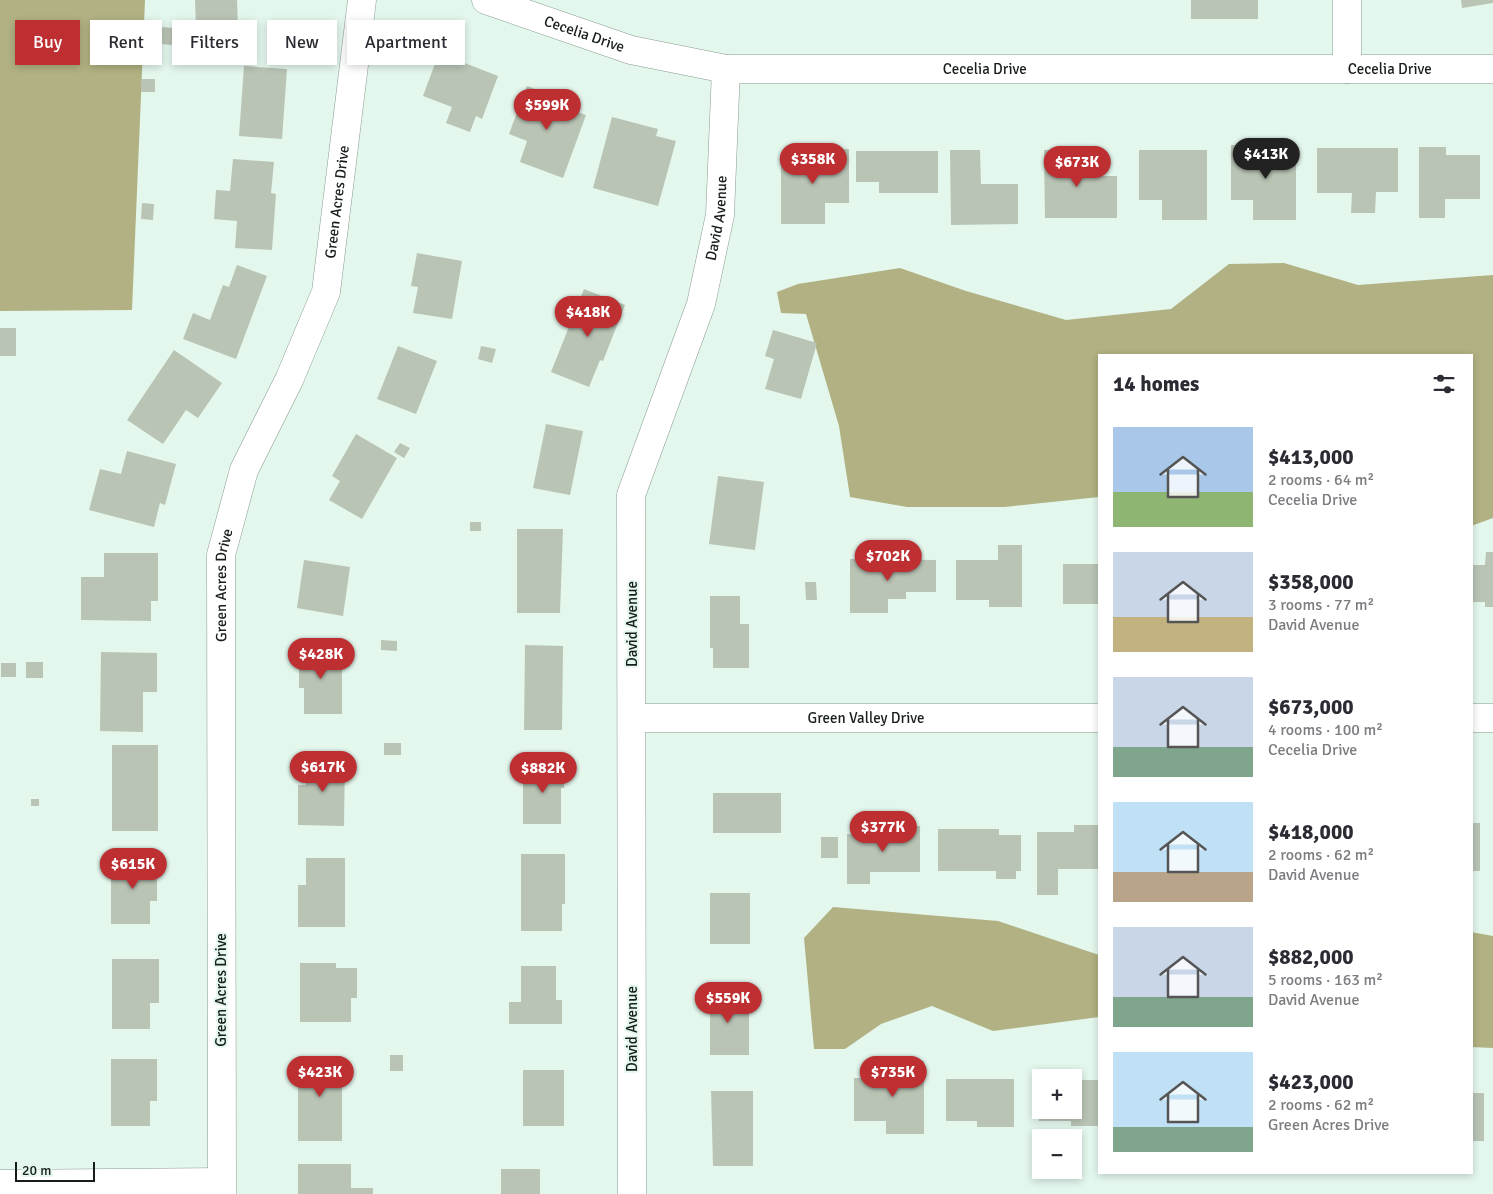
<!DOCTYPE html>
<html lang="en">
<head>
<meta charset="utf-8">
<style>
  :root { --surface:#fff; --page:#f7f7f7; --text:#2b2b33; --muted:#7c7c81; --accent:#be2f32 }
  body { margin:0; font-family:Signika,sans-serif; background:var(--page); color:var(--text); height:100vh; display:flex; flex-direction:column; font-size:19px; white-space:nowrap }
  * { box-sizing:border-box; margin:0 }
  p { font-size:16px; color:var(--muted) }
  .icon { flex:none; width:28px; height:28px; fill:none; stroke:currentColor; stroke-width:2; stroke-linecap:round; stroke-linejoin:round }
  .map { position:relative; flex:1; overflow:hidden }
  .sheet { position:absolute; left:1098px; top:354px; width:375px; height:820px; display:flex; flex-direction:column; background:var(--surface); border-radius:0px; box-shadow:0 2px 8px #0003 }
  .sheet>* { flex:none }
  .banner { position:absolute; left:15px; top:20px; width:475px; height:45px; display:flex; gap:10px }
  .controls { position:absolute; left:1032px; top:1069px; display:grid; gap:10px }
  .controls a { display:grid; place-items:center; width:50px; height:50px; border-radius:0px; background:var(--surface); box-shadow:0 2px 8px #0003; font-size:25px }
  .scale { position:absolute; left:15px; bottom:12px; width:80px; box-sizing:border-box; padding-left:5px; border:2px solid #171e1a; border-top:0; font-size:14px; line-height:18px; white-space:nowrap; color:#171e1a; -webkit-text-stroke:4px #e3f7ed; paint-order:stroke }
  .price { position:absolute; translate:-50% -42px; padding:0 11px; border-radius:18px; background:var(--accent); color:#fff; font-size:16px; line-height:32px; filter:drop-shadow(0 1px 2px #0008) }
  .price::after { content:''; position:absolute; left:50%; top:30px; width:15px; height:11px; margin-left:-8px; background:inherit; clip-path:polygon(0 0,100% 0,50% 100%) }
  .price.on { background:#222; color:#fff }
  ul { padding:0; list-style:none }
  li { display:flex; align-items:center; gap:15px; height:125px; padding:0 15px }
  li span { display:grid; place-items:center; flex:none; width:140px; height:100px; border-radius:0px; color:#555 }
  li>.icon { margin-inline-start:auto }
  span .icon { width:60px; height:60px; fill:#fffc; stroke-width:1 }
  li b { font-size:21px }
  h2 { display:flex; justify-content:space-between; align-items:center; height:60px; padding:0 15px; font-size:21px }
  .tag { padding:0 18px; border-radius:0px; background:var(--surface); box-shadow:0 2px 8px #0003; font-size:18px; line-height:45px }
  .tag.on { background:var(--accent); color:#fff }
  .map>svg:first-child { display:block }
  .forest { fill:#b1b183 }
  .building { fill:#b9c4b5 }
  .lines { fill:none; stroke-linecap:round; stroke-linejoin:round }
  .minor-casing { stroke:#899b92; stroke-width:29 }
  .minor { stroke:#fff; stroke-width:28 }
  .labels { text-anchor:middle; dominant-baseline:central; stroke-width:4; stroke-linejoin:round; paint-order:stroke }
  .street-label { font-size:15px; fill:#171e1a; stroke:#e3f7ed }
</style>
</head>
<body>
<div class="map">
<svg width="1493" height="1194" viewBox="0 0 1493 1194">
  <rect width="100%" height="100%" fill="#e3f7ed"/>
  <g class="forest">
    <path d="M0,0H145L132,310L0,311Z"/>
    <path d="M1284,263L1358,285L1493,275V518L1471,526V355H1099V497L1005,507H907L850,497L839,426L806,314L781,313L777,292L798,284L900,268L966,291L1066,320L1171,309L1229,264Z"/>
    <path d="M833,907L998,921L1099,955V1017L993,1031L932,1006L881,1024L845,1049H814L804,938Z"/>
    <path d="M1471,932L1493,936V1048L1471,1047Z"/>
  </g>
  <g class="building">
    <path d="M195,0H237L238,27L196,29Z"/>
    <rect x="1191" y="0" width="67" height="19"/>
    <path d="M1461,0H1493V3L1462,8Z"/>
    <path d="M161,27L174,28L173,45L160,44Z"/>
    <path d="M439,53L498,76L482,119L476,116L470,132L446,123L452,107L423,96Z"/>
    <path d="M244,66L287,69L282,139L239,136Z"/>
    <rect x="141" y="79" width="14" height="13"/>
    <path d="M527,86L567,101L564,107L586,115L563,178L520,162L527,141L509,134Z"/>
    <path d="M612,117L658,129L656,136L676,141L658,206L593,188Z"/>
    <path d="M1231,145H1296V220H1253V200H1231Z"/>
    <path d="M1419,147H1446V155H1480V199H1445V218H1419Z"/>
    <path d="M1317,148H1398V192H1376L1375,213H1351L1352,193H1317Z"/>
    <path d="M803,149H849V203H825V224H781V157H803Z"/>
    <path d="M950,150H980L981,184H1018V224L951,225Z"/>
    <path d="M1044,150H1087V176H1117V218H1045Z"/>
    <path d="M1139,150H1207V220H1162V200H1139Z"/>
    <path d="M856,151H938V193H879V182H856Z"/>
    <path d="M233,159L274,162L271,193L276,194L272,250L235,248L237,221L214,219L216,190L230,191Z"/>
    <path d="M142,203L154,204L153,220L141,219Z"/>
    <path d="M417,253L462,261L452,319L413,313L418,287L411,286Z"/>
    <path d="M237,265L267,276L236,359L183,339L193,313L210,320L223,285L229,287Z"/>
    <path d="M584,289L625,305L603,361L600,360L589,387L551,372Z"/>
    <rect x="0" y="328" width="16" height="28"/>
    <path d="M773,330L817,343L801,399L765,389L774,359L765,356Z"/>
    <path d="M398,346L437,361L416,414L377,399Z"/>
    <path d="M481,346L496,349L492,363L478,359Z"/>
    <path d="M174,350L222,383L198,418L186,410L163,444L127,420Z"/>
    <path d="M546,424L583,431L570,495L533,488Z"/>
    <path d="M356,434L397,458L362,519L329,500L340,481L332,476Z"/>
    <path d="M400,443L410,448L404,458L394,452Z"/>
    <path d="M127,451L176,464L165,505L160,503L154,527L89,510L100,469L121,474Z"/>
    <path d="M718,476L764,482L755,550L709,544Z"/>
    <rect x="470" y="522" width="11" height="9"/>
    <path d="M517,529H563L560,613H517Z"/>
    <path d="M998,545H1022V607H989V600H956V560H998Z"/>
    <path d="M1486,552H1493V607H1485V602H1471V565H1485Z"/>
    <path d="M104,553H158V601H151V621L81,620V577H104Z"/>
    <path d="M850,559L936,560V592H906V599H888V613H850Z"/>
    <path d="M304,560L350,567L343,616L297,608Z"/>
    <rect x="1063" y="564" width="36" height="40"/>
    <path d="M805,582H816L817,600H806Z"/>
    <path d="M710,596H740V624H749V668H713V648H710Z"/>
    <path d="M381,640L397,641V651L381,650Z"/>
    <path d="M525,645L563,646L562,730H524Z"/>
    <path d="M299,647H342V714H304V688H299Z"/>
    <path d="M101,652L157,653V692H143V732L100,731Z"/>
    <rect x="26" y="662" width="17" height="16"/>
    <rect x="1" y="663" width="15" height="14"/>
    <rect x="384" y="743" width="17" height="12"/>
    <rect x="112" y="745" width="46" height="86"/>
    <path d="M306,758H345L344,826L298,825V785H306Z"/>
    <path d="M523,765H564V788H561V824H523Z"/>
    <rect x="713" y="793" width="68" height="40"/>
    <rect x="31" y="799" width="8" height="7"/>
    <rect x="1471" y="823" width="9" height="48"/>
    <path d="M1074,825H1099V869H1058V895H1037V832H1074Z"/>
    <path d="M883,826H920V872H870V884H847V834H883Z"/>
    <path d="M938,829H999V835H1021V871H1016V879H996V871H938Z"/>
    <rect x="821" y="837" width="17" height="21"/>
    <path d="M521,854H565V904H562V931H521Z"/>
    <path d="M306,858H345V927H298V885H306Z"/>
    <path d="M111,859H157V901H150V924H111Z"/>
    <rect x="710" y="893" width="40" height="51"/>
    <path d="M112,959H159V1003H150V1029H112Z"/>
    <path d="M300,963H336V968H357V998H351V1022H300Z"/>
    <path d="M521,966H556V1000H562V1024H509V1002H521Z"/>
    <path d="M710,989H740V1013H749V1055H710Z"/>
    <rect x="390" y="1055" width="13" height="16"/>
    <rect x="298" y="1056" width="44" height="85"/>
    <path d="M111,1059H157V1101H150V1126H111Z"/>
    <path d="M887,1061H924V1134H886V1121H854V1078H887Z"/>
    <rect x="523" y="1070" width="41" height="56"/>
    <path d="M946,1079H1014V1127H977V1121H946Z"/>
    <path d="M1039,1080H1041V1110H1074V1080H1099V1126H1071V1121H1039Z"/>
    <path d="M711,1091H753V1166H713Z"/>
    <rect x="1471" y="1093" width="13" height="48"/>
    <path d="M298,1164H351V1188H373V1194H298Z"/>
    <rect x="501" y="1169" width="39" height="25"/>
  </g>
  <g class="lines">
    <g class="minor-casing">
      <g id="minor">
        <path id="s1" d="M486,0L631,50L726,69H1493"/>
        <path d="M1347,0V69"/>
        <path id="s2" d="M632,718H1099"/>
        <path d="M1471,718H1493"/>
        <path d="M0,1184L221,1182"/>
        <path id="s3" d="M222,1194L221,555L244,470L289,380L326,292L362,0"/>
        <path id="s4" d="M632,1194L631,495L701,304L720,215L726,69"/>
      </g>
    </g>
    <use href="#minor" class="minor"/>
  </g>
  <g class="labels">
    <g class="street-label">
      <text stroke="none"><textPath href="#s1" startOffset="104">Cecelia Drive</textPath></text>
      <text stroke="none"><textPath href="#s1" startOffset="509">Cecelia Drive</textPath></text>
      <text stroke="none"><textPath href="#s1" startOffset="914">Cecelia Drive</textPath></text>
      <text stroke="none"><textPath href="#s3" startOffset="1014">Green Acres Drive</textPath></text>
      <text stroke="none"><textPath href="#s4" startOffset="990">David Avenue</textPath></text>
      <text stroke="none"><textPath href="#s3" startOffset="609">Green Acres Drive</textPath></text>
      <text transform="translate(632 624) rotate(-90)">David Avenue</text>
      <text stroke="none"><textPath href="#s2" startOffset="234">Green Valley Drive</textPath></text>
      <text transform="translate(221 990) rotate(-90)">Green Acres Drive</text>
      <text transform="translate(632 1029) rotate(-90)">David Avenue</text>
    </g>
  </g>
</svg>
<div class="controls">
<a>+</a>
<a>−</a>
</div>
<div class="scale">20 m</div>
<b class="price" style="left:547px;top:131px">$599K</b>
<b class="price on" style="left:1266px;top:180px">$413K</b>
<b class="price" style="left:813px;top:185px">$358K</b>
<b class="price" style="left:1077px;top:188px">$673K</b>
<b class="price" style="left:588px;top:338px">$418K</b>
<b class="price" style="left:888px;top:582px">$702K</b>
<b class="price" style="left:321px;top:680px">$428K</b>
<b class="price" style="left:323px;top:793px">$617K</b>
<b class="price" style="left:543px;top:794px">$882K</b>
<b class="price" style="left:883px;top:853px">$377K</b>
<b class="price" style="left:133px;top:890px">$615K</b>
<b class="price" style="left:728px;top:1024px">$559K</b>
<b class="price" style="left:320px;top:1098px">$423K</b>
<b class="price" style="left:893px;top:1098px">$735K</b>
<div class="banner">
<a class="tag on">Buy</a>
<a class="tag">Rent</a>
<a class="tag">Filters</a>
<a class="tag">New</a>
<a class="tag">Apartment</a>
</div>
<section class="sheet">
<h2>14 homes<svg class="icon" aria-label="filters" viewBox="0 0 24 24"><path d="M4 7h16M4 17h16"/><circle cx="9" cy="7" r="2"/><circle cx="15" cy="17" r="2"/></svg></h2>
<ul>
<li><span style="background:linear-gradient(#a9c7e8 65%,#8fb573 0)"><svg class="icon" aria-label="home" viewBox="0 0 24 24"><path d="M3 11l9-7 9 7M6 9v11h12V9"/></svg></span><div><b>$413,000</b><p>2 rooms · 64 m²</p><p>Cecelia Drive</p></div></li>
<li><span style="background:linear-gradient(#c9d6e8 65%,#c2b280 0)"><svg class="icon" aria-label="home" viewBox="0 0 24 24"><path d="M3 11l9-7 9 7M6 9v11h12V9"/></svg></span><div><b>$358,000</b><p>3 rooms · 77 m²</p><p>David Avenue</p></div></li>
<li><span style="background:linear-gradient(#c9d6e8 70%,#7fa58c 0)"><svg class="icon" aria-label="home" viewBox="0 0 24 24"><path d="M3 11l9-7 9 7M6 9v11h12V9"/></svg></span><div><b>$673,000</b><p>4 rooms · 100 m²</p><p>Cecelia Drive</p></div></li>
<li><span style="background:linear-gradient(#bfe0f5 70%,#b9a48a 0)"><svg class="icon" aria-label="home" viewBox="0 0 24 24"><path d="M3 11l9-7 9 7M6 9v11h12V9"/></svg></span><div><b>$418,000</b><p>2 rooms · 62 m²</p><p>David Avenue</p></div></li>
<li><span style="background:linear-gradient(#c9d6e8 70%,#7fa58c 0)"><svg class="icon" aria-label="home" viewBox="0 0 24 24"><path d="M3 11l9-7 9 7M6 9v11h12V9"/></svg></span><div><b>$882,000</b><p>5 rooms · 163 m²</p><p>David Avenue</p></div></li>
<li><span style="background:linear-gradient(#bfe0f5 75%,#7fa58c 0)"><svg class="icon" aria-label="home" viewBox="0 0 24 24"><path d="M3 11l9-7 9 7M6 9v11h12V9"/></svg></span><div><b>$423,000</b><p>2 rooms · 62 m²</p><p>Green Acres Drive</p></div></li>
</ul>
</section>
</div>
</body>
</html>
